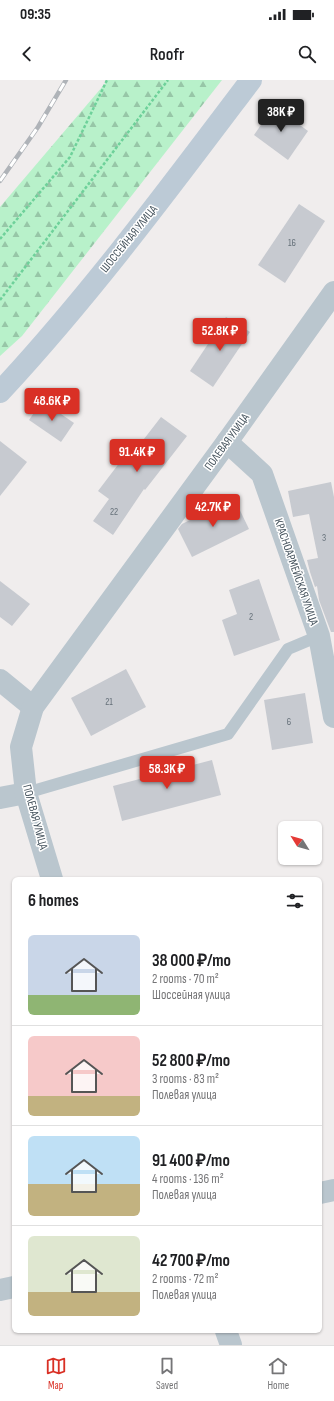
<!DOCTYPE html>
<html lang="en">
<head>
<meta charset="utf-8">
<style>
  :root { --surface:#fff; --page:#f6f6f6; --text:#202124; --muted:#757577; --line:#e0e0e0; --accent:#d93025 }
  body { margin:0; font-family:"Sofia Sans Condensed",sans-serif; background:var(--page); color:var(--text); height:100vh; display:flex; flex-direction:column; font-size:15px; white-space:nowrap }
  * { box-sizing:border-box; margin:0 }
  p { font-size:13px; color:var(--muted) }
  .icon { flex:none; width:22px; height:22px; fill:none; stroke:currentColor; stroke-width:2; stroke-linecap:round; stroke-linejoin:round }
  .map { position:relative; flex:1; overflow:hidden }
  .details { position:absolute; left:12px; top:797px; width:310px; height:456px; display:flex; flex-direction:column; background:var(--surface); border-radius:6px; box-shadow:0 1px 3px #0004 }
  .details>* { flex:none }
  .needle { width:26px; rotate:307deg }
  .buttons { position:absolute; left:278px; top:741px; display:grid; gap:8px }
  .buttons a { display:grid; place-items:center; width:44px; height:44px; border-radius:6px; background:var(--surface); box-shadow:0 1px 3px #0004; font-size:20px }
  .price { position:absolute; translate:-50% -34px; padding:0 9px; border-radius:4px; background:var(--accent); color:#fff; font-size:13px; line-height:26px; filter:drop-shadow(0 1px 2px #0008) }
  .price::after { content:''; position:absolute; left:50%; top:24px; width:12px; height:9px; margin-left:-6px; background:inherit; clip-path:polygon(0 0,100% 0,50% 100%) }
  .price.on { background:#222; color:#fff }
  ul { padding:0; list-style:none }
  li { display:flex; align-items:center; gap:12px; height:100px; padding:0 16px }
  li+li { border-top:1px solid var(--line) }
  li span { display:grid; place-items:center; flex:none; width:112px; height:80px; border-radius:6px; color:#555 }
  li>.icon { margin-inline-start:auto }
  span .icon { width:48px; height:48px; fill:#fffc; stroke-width:1 }
  li b { font-size:17px }
  h2 { display:flex; justify-content:space-between; align-items:center; height:48px; padding:0 16px; font-size:17px }
  .status { display:flex; justify-content:space-between; align-items:center; height:28px; padding:0 20px; background:var(--surface); direction:ltr }
  .status svg { height:11px; fill:currentColor }
  header { display:flex; justify-content:space-between; align-items:center; height:52px; padding:0 16px; background:var(--surface); font-size:18px; font-weight:600 }
  .menu { display:flex; justify-content:space-around; align-items:center; height:56px; border-top:1px solid var(--line); background:var(--surface); font-size:11px; color:var(--muted) }
  .menu a { display:grid; justify-items:center; gap:2px }
  .menu .on { color:var(--accent) }
  .map>svg:first-child { display:block }
  .forest { fill:url(#forest-firs) }
  .building { fill:#c7cad0 }
  .lines { fill:none; stroke-linecap:round; stroke-linejoin:round }
  .path { stroke:#6ed19a; stroke-width:2.5; stroke-dasharray:3 2; stroke-linecap:butt }
  .service { stroke:#bac6ce; stroke-width:12 }
  .minor { stroke:#bac6ce; stroke-width:22 }
  .secondary { stroke:#bccad6; stroke-width:22 }
  .rail-casing { stroke:#afb3b8; stroke-width:4.5 }
  .rail { stroke:#fff; stroke-width:3; stroke-dasharray:9; stroke-linecap:butt }
  .labels { text-anchor:middle; dominant-baseline:central; stroke-width:3; stroke-linejoin:round; paint-order:stroke }
  .number-label { font-size:10px; fill:#657079 }
  .street-label { font-size:12px; fill:#44525c; stroke:#fff }
</style>
</head>
<body>
<div class="status"><b>09:35</b><svg viewBox="0 0 49 12"><path d="M0 12V9h3v3zM5 12V6h3v6zM10 12V3h3v9zM15 12V0h3v12zM26 1h20v11H26zM47 4h2v5h-2z"/></svg></div>
<header><svg class="icon" aria-label="back" viewBox="0 0 24 24"><path d="M15 5l-7 7 7 7"/></svg>Roofr<svg class="icon" aria-label="search" viewBox="0 0 24 24"><circle cx="10" cy="10" r="6"/><path d="M15 15l6 6"/></svg></header>
<div class="map">
<svg width="334" height="1265" viewBox="0 0 334 1265">
  <defs>
    <pattern id="forest-firs" width="22" height="20" patternUnits="userSpaceOnUse"><rect width="22" height="20" fill="#b8f1ca"/><path d="M5 1l3.5 6h-7zM16 11l3.5 6h-7z" fill="#97c6a7"/></pattern>
  </defs>
  <rect width="100%" height="100%" fill="#f0eded"/>
  <path class="forest" d="M108,0H222L22,256L0,276V127Z"/>
  <g class="building">
    <path d="M274,26L308,51L288,80L254,55Z"/>
    <path d="M299,124L325,141L285,203L258,185Z"/>
    <path d="M226,237L250,252L213,307L190,291Z"/>
    <path d="M42,321L74,343L61,362L29,340Z"/>
    <path d="M161,337L187,356L145,410L144,409L113,455L93,441L109,419L98,411L133,365L137,368Z"/>
    <path d="M0,361L27,382L0,416Z"/>
    <path d="M331,402L334,417V552H331L319,520L317,506L315,507L310,492L307,480L318,478L309,434L293,437L288,411Z"/>
    <path d="M234,418L249,449L192,477L178,449L182,444Z"/>
    <path d="M259,499L280,560L234,576L222,540L237,534L229,510Z"/>
    <path d="M0,501L30,524L12,546L0,537Z"/>
    <path d="M126,589L146,627L91,656L71,618Z"/>
    <path d="M305,613L313,663L272,670L264,620Z"/>
    <path d="M212,680L221,715L122,741L113,706Z"/>
  </g>
  <g class="lines">
    <g class="path">
      <path d="M0,159L70,77L107,0"/>
      <path d="M0,220L168,0"/>
    </g>
    <path class="service" d="M26,713L228,654L288,569L319,556"/>
    <g class="minor">
      <path d="M227,362L262,394L319,556L334,637"/>
      <path d="M0,600L33,627"/>
      <path d="M0,718L26,713"/>
      <path d="M52,799L26,713L21,667L33,627L227,362L334,212"/>
      <path d="M320,1113L334,1110"/>
      <path d="M0,1210L14,1207"/>
      <path d="M226,1251L231,1265"/>
    </g>
    <path class="secondary" d="M0,312C91,214 171,106 251,0"/>
    <g class="rail-casing">
      <path id="rail" d="M0,101L38,47L66,0"/>
    </g>
    <use href="#rail" class="rail"/>
  </g>
  <g class="labels">
    <g class="number-label">
      <text x="292" y="163">16</text>
      <text x="114" y="432">22</text>
      <text x="324" y="458">3</text>
      <text x="251" y="537">2</text>
      <text x="109" y="622">21</text>
      <text x="289" y="642">6</text>
    </g>
    <g class="street-label">
      <text transform="translate(129 159) rotate(-51)">ШОССЕЙНАЯ УЛИЦА</text>
      <text transform="translate(227 362) rotate(-54)">ПОЛЕВАЯ УЛИЦА</text>
      <text transform="translate(296 492) rotate(71)">КРАСНОАРМЕЙСКАЯ УЛИЦА</text>
      <text transform="translate(35 737) rotate(75)">ПОЛЕВАЯ УЛИЦА</text>
    </g>
  </g>
</svg>
<div class="buttons">
<a><svg class="needle" viewBox="-14 -14 28 28"><path d="M0-13l5 13h-10z" fill="#e53935"/><path d="M0 13l5-13h-10z" fill="#757577"/></svg></a>
</div>
<b class="price on" style="left:281px;top:53px">38K ₽</b>
<b class="price" style="left:220px;top:272px">52.8K ₽</b>
<b class="price" style="left:52px;top:342px">48.6K ₽</b>
<b class="price" style="left:137px;top:393px">91.4K ₽</b>
<b class="price" style="left:213px;top:448px">42.7K ₽</b>
<b class="price" style="left:167px;top:710px">58.3K ₽</b>
<section class="details">
<h2>6 homes<svg class="icon" aria-label="filters" viewBox="0 0 24 24"><path d="M4 7h16M4 17h16"/><circle cx="9" cy="7" r="2"/><circle cx="15" cy="17" r="2"/></svg></h2>
<ul>
<li><span style="background:linear-gradient(#c9d6e8 75%,#8fb573 0)"><svg class="icon" aria-label="home" viewBox="0 0 24 24"><path d="M3 11l9-7 9 7M6 9v11h12V9"/></svg></span><div><b>38 000 ₽/mo</b><p>2 rooms · 70 m²</p><p>Шоссейная улица</p></div></li>
<li><span style="background:linear-gradient(#f6c9c9 75%,#c2b280 0)"><svg class="icon" aria-label="home" viewBox="0 0 24 24"><path d="M3 11l9-7 9 7M6 9v11h12V9"/></svg></span><div><b>52 800 ₽/mo</b><p>3 rooms · 83 m²</p><p>Полевая улица</p></div></li>
<li><span style="background:linear-gradient(#bfe0f5 60%,#c2b280 0)"><svg class="icon" aria-label="home" viewBox="0 0 24 24"><path d="M3 11l9-7 9 7M6 9v11h12V9"/></svg></span><div><b>91 400 ₽/mo</b><p>4 rooms · 136 m²</p><p>Полевая улица</p></div></li>
<li><span style="background:linear-gradient(#dfe7d0 70%,#c2b280 0)"><svg class="icon" aria-label="home" viewBox="0 0 24 24"><path d="M3 11l9-7 9 7M6 9v11h12V9"/></svg></span><div><b>42 700 ₽/mo</b><p>2 rooms · 72 m²</p><p>Полевая улица</p></div></li>
</ul>
</section>
</div>
<nav class="menu">
<a class="on"><svg class="icon" aria-label="map" viewBox="0 0 24 24"><path d="M3 6l6-2 6 2 6-2v14l-6 2-6-2-6 2zM9 4v14M15 6v14"/></svg>Map</a>
<a><svg class="icon" aria-label="saved" viewBox="0 0 24 24"><path d="M7 4h10v16l-5-4-5 4z"/></svg>Saved</a>
<a><svg class="icon" aria-label="home" viewBox="0 0 24 24"><path d="M3 11l9-7 9 7M6 9v11h12V9"/></svg>Home</a>
</nav>
</body>
</html>
